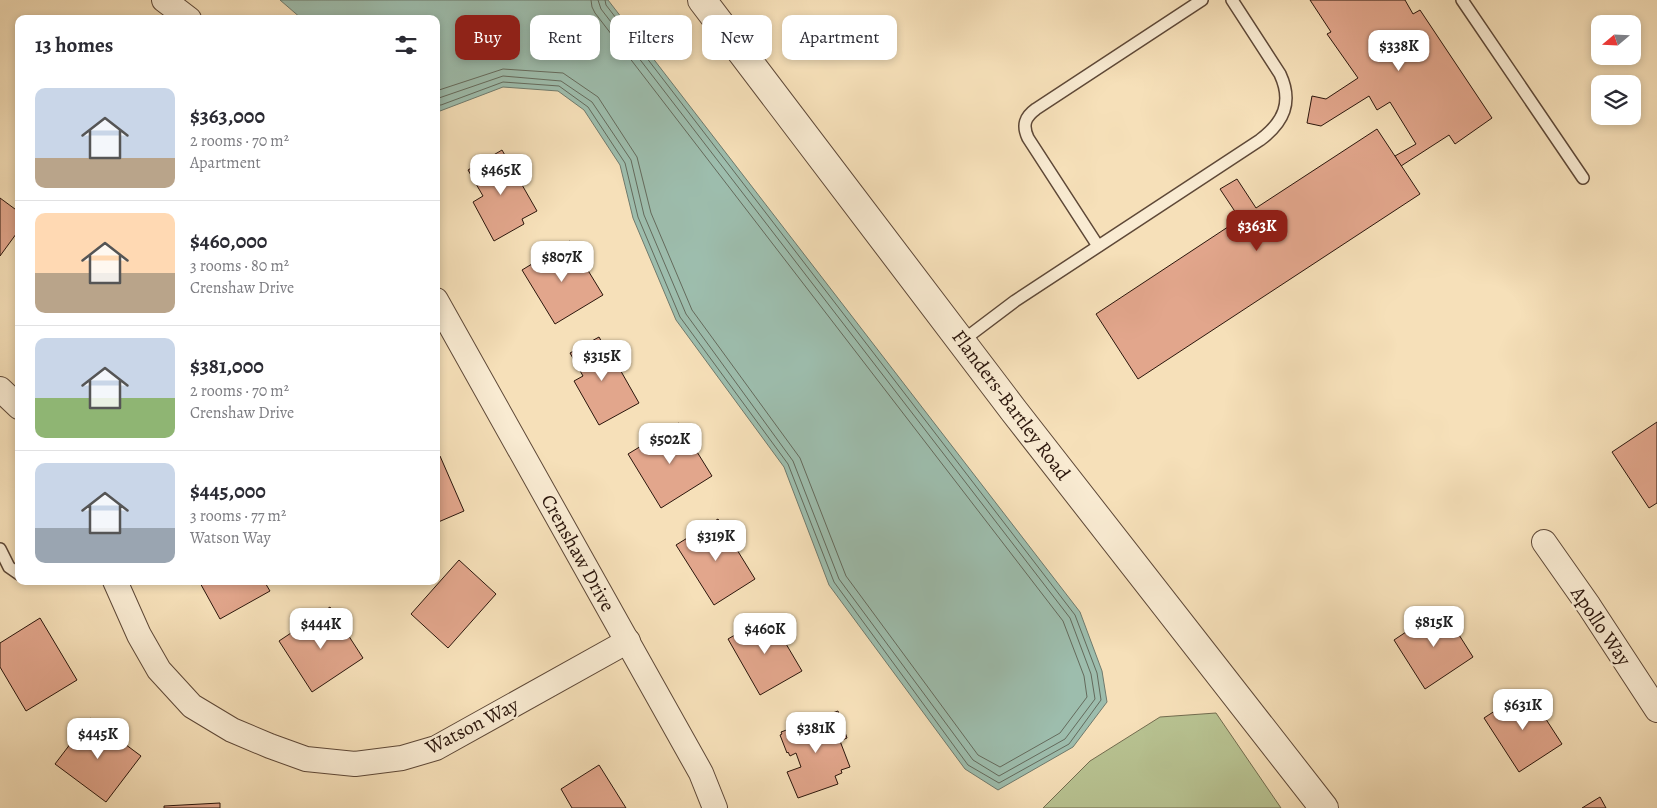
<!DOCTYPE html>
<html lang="en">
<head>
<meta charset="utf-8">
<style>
  :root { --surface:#fff; --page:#f7f7f7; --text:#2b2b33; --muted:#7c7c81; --line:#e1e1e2; --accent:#8f2418 }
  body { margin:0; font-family:Alegreya,serif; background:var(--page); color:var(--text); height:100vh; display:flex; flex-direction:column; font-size:19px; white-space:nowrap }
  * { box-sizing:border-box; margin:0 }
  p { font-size:16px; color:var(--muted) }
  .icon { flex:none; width:28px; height:28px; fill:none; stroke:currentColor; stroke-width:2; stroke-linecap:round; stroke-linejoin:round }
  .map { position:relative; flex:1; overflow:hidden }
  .panel { position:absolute; left:15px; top:15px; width:425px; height:570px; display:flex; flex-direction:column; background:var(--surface); border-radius:10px; box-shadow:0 2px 8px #0003 }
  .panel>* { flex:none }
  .top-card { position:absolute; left:455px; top:15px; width:475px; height:45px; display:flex; gap:10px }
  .needle { width:32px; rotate:251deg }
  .controls { position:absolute; left:1591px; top:15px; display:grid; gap:10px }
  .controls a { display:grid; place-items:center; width:50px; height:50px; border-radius:10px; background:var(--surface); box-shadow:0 2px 8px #0003; font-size:25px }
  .price { position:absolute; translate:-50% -42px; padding:0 11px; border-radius:10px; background:#fff; color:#222; font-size:16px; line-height:32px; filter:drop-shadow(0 1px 2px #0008) }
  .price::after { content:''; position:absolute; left:50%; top:30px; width:15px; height:11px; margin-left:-8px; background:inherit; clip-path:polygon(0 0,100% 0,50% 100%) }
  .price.on { background:var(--accent); color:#fff }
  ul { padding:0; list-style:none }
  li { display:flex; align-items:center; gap:15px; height:125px; padding:0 20px }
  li+li { border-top:1px solid var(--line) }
  li span { display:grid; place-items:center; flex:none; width:140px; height:100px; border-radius:10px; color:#555 }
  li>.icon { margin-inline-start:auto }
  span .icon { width:60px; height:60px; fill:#fffc; stroke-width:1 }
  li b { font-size:21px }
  h2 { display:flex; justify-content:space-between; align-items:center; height:60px; padding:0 20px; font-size:21px }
  .tag { padding:0 18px; border-radius:10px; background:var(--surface); box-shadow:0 2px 8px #0003; font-size:18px; line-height:45px }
  .tag.on { background:var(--accent); color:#fff }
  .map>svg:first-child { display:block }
  .green { fill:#b8c392; stroke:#726c4f }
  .water { fill:#9dbdad; stroke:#6f7a6d }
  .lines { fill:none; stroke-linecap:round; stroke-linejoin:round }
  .shore { stroke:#646a5c; stroke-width:1 }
  .building { fill:#e2a68c; stroke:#2b160c }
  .service-casing { stroke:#5e4837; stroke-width:14 }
  .minor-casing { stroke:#5e4837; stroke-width:26 }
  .tertiary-casing { stroke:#5e4837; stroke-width:30 }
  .service { stroke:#f9ebd2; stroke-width:11 }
  .minor { stroke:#f9ebd2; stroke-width:24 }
  .tertiary { stroke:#f9ebd2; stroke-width:28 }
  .labels { text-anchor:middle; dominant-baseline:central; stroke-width:4.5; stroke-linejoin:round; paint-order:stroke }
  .street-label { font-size:20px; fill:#2b160c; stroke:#f9ebd2 }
</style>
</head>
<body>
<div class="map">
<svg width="1657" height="808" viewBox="0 0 1657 808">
  <rect width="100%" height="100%" fill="#f6e0b9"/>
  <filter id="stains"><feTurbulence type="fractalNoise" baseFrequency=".004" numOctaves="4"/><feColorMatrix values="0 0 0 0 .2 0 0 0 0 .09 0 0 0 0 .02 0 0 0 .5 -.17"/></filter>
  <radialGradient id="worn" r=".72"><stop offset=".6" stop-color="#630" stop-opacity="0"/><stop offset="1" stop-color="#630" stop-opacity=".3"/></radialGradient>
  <path class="green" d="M1216,713L1281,808H1043L1090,761L1160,717Z"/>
  <path class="water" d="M280,0H608L1080,612L1102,671L1107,702L1073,747L998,790L965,769L829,585L784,467L676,320L633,218L620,165L584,110L558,91L503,87L440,111L436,110V19H302Z"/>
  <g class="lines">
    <g class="shore">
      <path d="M436,91L503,69L563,73L598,97L637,157L651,213L692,310L800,458L846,576L978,755L1000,767L1060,733L1087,697L1084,676L1063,621L595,13L592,7L591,0"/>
      <path d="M436,99L503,76L561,81L592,102L631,160L644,215L686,314L793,461L839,579L973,760L999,776L1065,739L1095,699L1091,674L1070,618L601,9L598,0"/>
      <path d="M436,105H441L503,82L559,86L588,107L625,163L638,217L680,317L788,464L834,582L968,765L999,783L1069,744L1101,700L1097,673L1075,615L606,5L605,0"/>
    </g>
  </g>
  <g class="building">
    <path d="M1310,0H1405L1413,14L1420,10L1492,118L1455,144L1449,135L1401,166L1395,156L1416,144L1390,102L1377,110L1369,96L1321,126L1307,123L1312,96L1326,99L1358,78L1327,34L1331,32Z"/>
    <path d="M1377,129L1420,194L1138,379L1096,314L1240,219L1220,189L1237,179L1256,208Z"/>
    <path d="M502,150L537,211L522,219L524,224L494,241L473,202L483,196L468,170Z"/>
    <path d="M0,198L19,212V230L0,256Z"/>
    <path d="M570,241L603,295L555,324L522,270Z"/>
    <path d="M599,337L612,360L614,359L639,403L599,425L574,381L583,376L570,353Z"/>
    <path d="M1657,422V503L1649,508L1612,452Z"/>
    <path d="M679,423L712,476L661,508L628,454Z"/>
    <path d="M440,456L464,511L436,523V457Z"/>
    <path d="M718,519L755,579L714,605L676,545Z"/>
    <path d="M459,560L496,594L448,648L411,614Z"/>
    <path d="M199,581H264L270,591L220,619Z"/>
    <path d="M330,607L363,658L312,692L279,641Z"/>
    <path d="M1442,608L1473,657L1425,689L1394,640Z"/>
    <path d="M769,615L802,671L760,695L728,639Z"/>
    <path d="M40,618L77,680L26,711L0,667V643Z"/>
    <path d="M1527,690L1562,744L1519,772L1484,718Z"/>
    <path d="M838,711L847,738L840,741L850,767L841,770L842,773L835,776L838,784L798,798L787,772L801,767L796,753L790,756L788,752L787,753L780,735L782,734L781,732Z"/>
    <path d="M90,718L141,756L106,802L55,764Z"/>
    <path d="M599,765L626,808H572L561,789Z"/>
    <path d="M1600,797L1606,808H1582Z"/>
    <path d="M220,803V808H164V806Z"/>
  </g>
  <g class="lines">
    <g class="service-casing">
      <g id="service">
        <path d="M1462,0L1583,178"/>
        <path d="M1098,246L1028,138C1022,125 1025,117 1036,109L1202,0"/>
        <path d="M962,341L1015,301L1260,140C1284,122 1293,102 1280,74L1232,0"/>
        <path d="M0,549L9,567L19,574"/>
      </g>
    </g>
    <g class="minor-casing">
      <g id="minor">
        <path d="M164,0L189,19"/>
        <path d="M436,300L701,773L715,808"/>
        <path d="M0,389L19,407"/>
        <path d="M1544,542L1589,606L1657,710"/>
        <path d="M115,581L139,635L159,670L192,706L232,730L270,746L306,759L355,764L402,758L436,748L628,641"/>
      </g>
    </g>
    <g class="tertiary-casing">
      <path id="tertiary" d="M702,0L1014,411L1324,808"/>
    </g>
    <use href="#service" class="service"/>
    <use href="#minor" class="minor"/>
    <use href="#tertiary" class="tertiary"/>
  </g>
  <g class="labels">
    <g class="street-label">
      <text transform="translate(1011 405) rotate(53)">Flanders-Bartley Road</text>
      <text transform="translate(578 553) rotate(61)">Crenshaw Drive</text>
      <text transform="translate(1601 626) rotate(56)">Apollo Way</text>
      <text transform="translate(472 726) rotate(-27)">Watson Way</text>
    </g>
  </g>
  <rect width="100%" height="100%" filter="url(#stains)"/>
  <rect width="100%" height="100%" fill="url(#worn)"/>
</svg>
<div class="controls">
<a><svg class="needle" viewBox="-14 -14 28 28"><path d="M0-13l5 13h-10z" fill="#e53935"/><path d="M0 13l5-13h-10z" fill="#7c7c81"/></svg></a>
<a><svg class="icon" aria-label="layers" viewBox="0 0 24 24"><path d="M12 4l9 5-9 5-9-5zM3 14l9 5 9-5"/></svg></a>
</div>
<b class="price" style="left:1399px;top:72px">$338K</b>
<b class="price" style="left:501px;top:196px">$465K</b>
<b class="price on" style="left:1257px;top:252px">$363K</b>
<b class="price" style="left:562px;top:283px">$807K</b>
<b class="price" style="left:602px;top:382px">$315K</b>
<b class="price" style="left:670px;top:465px">$502K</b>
<b class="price" style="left:716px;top:562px">$319K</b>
<b class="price" style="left:1434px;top:648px">$815K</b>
<b class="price" style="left:321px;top:650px">$444K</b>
<b class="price" style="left:765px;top:655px">$460K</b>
<b class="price" style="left:1523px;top:731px">$631K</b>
<b class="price" style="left:816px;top:754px">$381K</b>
<b class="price" style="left:98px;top:760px">$445K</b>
<div class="top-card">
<a class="tag on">Buy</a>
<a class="tag">Rent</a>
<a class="tag">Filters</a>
<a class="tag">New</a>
<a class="tag">Apartment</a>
</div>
<section class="panel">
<h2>13 homes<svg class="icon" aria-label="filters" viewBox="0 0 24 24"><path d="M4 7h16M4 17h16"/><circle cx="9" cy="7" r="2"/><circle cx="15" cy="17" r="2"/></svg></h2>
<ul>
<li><span style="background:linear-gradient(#c9d6e8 70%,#b9a48a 0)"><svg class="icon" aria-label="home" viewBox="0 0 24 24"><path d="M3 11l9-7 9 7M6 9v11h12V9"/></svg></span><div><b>$363,000</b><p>2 rooms · 70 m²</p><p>Apartment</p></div></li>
<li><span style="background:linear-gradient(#ffd9b3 60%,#b9a48a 0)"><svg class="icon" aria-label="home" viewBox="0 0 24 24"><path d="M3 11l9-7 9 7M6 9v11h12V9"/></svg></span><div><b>$460,000</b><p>3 rooms · 80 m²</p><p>Crenshaw Drive</p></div></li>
<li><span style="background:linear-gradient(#c9d6e8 60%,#8fb573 0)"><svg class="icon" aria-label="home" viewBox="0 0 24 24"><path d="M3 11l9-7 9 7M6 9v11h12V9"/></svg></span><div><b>$381,000</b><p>2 rooms · 70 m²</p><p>Crenshaw Drive</p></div></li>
<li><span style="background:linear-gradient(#c9d6e8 65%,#9aa5b1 0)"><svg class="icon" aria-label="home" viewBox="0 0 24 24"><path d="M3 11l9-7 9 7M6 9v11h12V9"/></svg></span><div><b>$445,000</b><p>3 rooms · 77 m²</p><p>Watson Way</p></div></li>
</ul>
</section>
</div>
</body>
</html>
